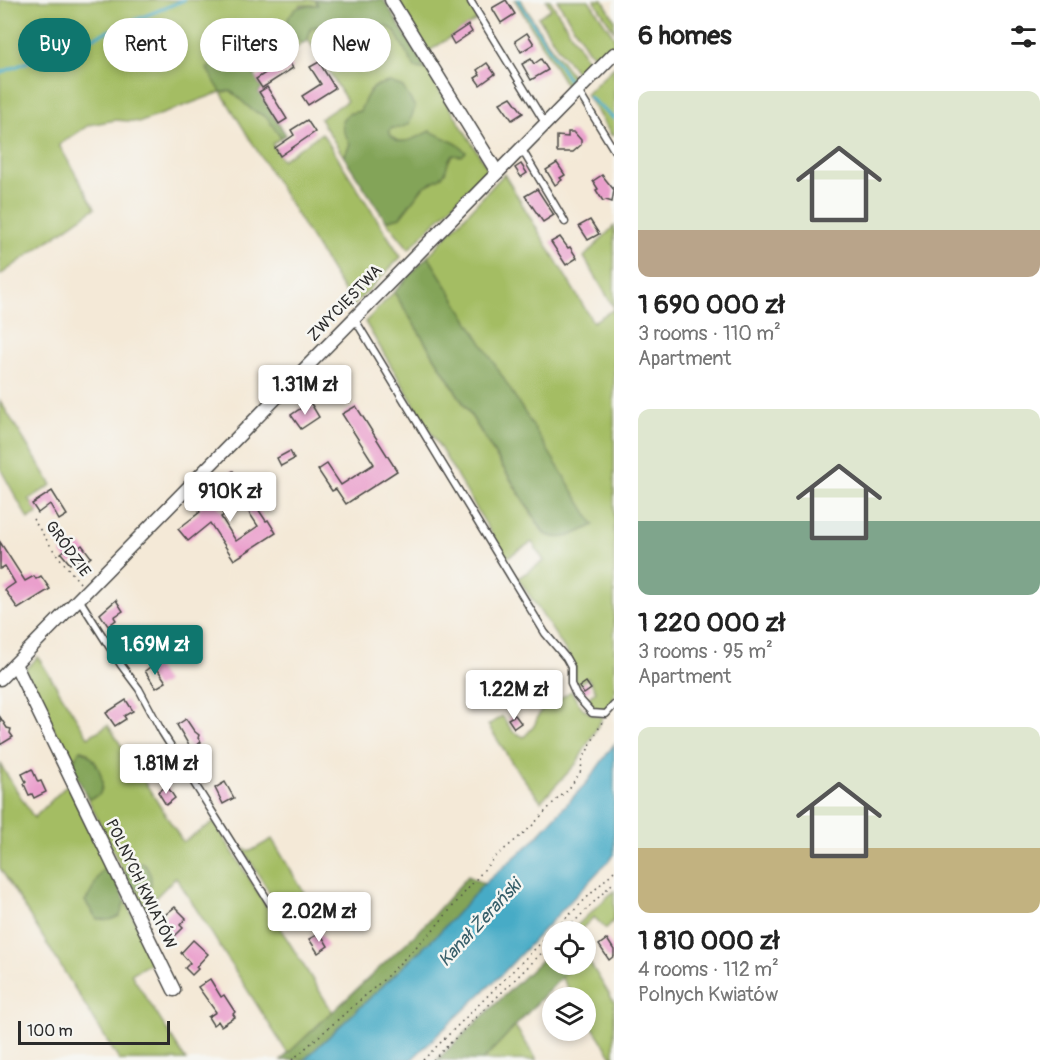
<!DOCTYPE html>
<html lang="en">
<head>
<meta charset="utf-8">
<style>
  :root { --surface:#fff; --page:#f2f2f2; --text:#222; --muted:#767676; --accent:#0f766e }
  body { margin:0; font-family:Pangolin,sans-serif; background:var(--page); color:var(--text); height:100vh; display:flex; flex-direction:column; font-size:22px; white-space:nowrap }
  * { box-sizing:border-box; margin:0 }
  p { font-size:20px; color:var(--muted) }
  .icon { flex:none; width:33px; height:33px; fill:none; stroke:currentColor; stroke-width:2; stroke-linecap:round; stroke-linejoin:round }
  .map { position:relative; flex:1; overflow:hidden }
  .side { display:flex; flex-direction:column; background:var(--surface); width:450px }
  .side>* { flex:none }
  .hud { position:absolute; left:18px; top:18px; width:506px; height:54px; display:flex; gap:12px }
  .buttons { position:absolute; left:542px; top:921px; display:grid; gap:12px }
  .buttons a { display:grid; place-items:center; width:54px; height:54px; border-radius:50%; background:var(--surface); box-shadow:0 3px 9px #0003; font-size:30px }
  .scale { position:absolute; left:18px; bottom:15px; width:152px; box-sizing:border-box; padding-left:6px; border:3px solid #2b2b2b; border-top:0; font-size:16px; line-height:21px; white-space:nowrap; color:#2b2b2b; -webkit-text-stroke:4px #f6f6f2; paint-order:stroke }
  .price { position:absolute; translate:-50% -51px; padding:0 14px; border-radius:6px; background:#fff; color:#222; font-size:20px; line-height:39px; filter:drop-shadow(0 2px 3px #0008) }
  .price::after { content:''; position:absolute; left:50%; top:36px; width:18px; height:14px; margin-left:-9px; background:inherit; clip-path:polygon(0 0,100% 0,50% 100%) }
  .price.selected { background:var(--accent); color:#fff }
  ul { padding:0; list-style:none }
  li { display:grid; align-content:center; gap:12px; height:318px; padding:0 24px }
  li span { display:grid; place-items:center; height:186px; border-radius:12px; color:#555 }
  li>.icon { margin-inline-start:auto }
  span .icon { width:108px; height:108px; fill:#fffc; stroke-width:1 }
  li b { font-size:26px }
  h2 { display:flex; justify-content:space-between; align-items:center; height:72px; padding:0 24px; font-size:26px }
  .chip { padding:0 21px; border-radius:27px; background:var(--surface); box-shadow:0 3px 9px #0003; font-size:21px; line-height:54px }
  .chip.selected { background:var(--accent); color:#fff }
  main { display:flex; flex:1; min-height:0 }
  .map>svg:first-child { display:block }
  .green { fill:#a4bd63; stroke:#687447; stroke-width:1.5 }
  .forest { fill:#83a459; stroke:#576842; stroke-width:1.5 }
  .water { fill:#46abc6; stroke:#386b78; stroke-width:1.5 }
  .lines { fill:none; stroke-linecap:round; stroke-linejoin:round }
  .stream { stroke:#46abc6; stroke-width:3 }
  .building { fill:#ea9fcc }
  .service-casing { stroke:#494845; stroke-width:9 }
  .minor-casing { stroke:#494845; stroke-width:15 }
  .path { stroke:#494845; stroke-width:1.5; stroke-dasharray:1.5 4.5; stroke-linecap:butt }
  .service { stroke:#fff; stroke-width:6 }
  .minor { stroke:#fff; stroke-width:12 }
  .labels { text-anchor:middle; dominant-baseline:central; stroke-width:5; stroke-linejoin:round; paint-order:stroke }
  .street-label { font-size:16px; fill:#2b2b2b; stroke:#f6f6f2 }
  .water-label { font-size:18px; font-style:italic; fill:#365e69; stroke:#f6f6f2 }
</style>
</head>
<body>
<main>
<div class="map">
<svg width="614" height="1060" viewBox="0 0 614 1060">
  <rect width="100%" height="100%" fill="#f6f6f2"/>
  <filter id="ink" filterUnits="userSpaceOnUse"><feTurbulence type="fractalNoise" baseFrequency=".0167" numOctaves="2"/><feDisplacementMap in="SourceGraphic" scale="12" xChannelSelector="R" yChannelSelector="G"/><feConvolveMatrix kernelMatrix="1 2 1 2 8 2 1 2 1" color-interpolation-filters="sRGB"/></filter>
  <filter id="wash" filterUnits="userSpaceOnUse"><feTurbulence type="fractalNoise" baseFrequency=".008" numOctaves="4" result="noise"/><feDisplacementMap in="SourceGraphic" scale="24" xChannelSelector="R" yChannelSelector="G"/><feGaussianBlur stdDeviation="1.35" result="paint"/><feColorMatrix in="noise" values="0 0 0 0 0 0 0 0 0 0 0 0 0 0 0 0 0 1.4 0 .05"/><feComposite in="paint" operator="in"/></filter>
  <g filter="url(#wash)">
    <rect width="100%" height="100%" fill="#f4e9d7"/>
    <g class="green">
      <path d="M0,0H315L319,5H300L288,26L302,44L270,64C259,58 247,56 237,49L221,92L231,91L252,110L267,117L281,138L272,144L282,160L322,133L401,257L353,306L221,92L141,122L115,120L89,125L59,145L95,208L0,275Z"/>
      <path d="M398,0H467L478,19L428,52Z"/>
      <path d="M515,0H521L543,36L577,82L570,88L565,84Z"/>
      <path d="M546,0H550L592,67L581,78L560,51L538,17L551,9Z"/>
      <path d="M557,0H589L614,37V45L599,60L588,50Z"/>
      <path d="M594,0H603L614,19V31Z"/>
      <path d="M334,25L342,28L327,42L315,50L308,40L310,29L321,26Z"/>
      <path d="M386,26L394,30L415,68L426,69L488,169L409,249L386,221L400,217L423,187L440,178L452,155L443,138L430,131C418,137 394,151 389,131L392,128H400L379,84L370,90L360,111L348,114L343,130L350,144L344,157L320,119L347,101L323,62L356,40L371,35L377,28Z"/>
      <path d="M614,67V135L612,136L586,94Z"/>
      <path d="M504,174L593,322L614,309V697L612,702L603,712L592,709L585,701L596,691L588,678L575,686L574,668L568,654L518,578L544,561L532,542L506,558L365,322L394,292L544,534C563,543 576,533 593,525L428,256Z"/>
      <path d="M614,226V308L584,257Z"/>
      <path d="M0,401L52,485L29,499L38,513L28,519L0,468Z"/>
      <path d="M38,657L88,737L108,725L183,842L214,822L332,1011L288,1054L176,877L142,911L131,888L143,891L151,887L147,866L141,862L136,863L129,868L124,874L88,799L94,797L97,765L87,752L81,750L71,764L25,670Z"/>
      <path d="M571,691C580,706 585,715 603,717L576,764L541,801L514,766L488,725L502,716L513,732L524,737L534,726L540,712Z"/>
      <path d="M0,764L34,818L70,782L108,865L97,878L94,890L85,901L97,919C120,920 116,919 125,900L154,961L131,974L186,1060H119L0,868Z"/>
      <path d="M272,839L306,896L281,912L243,849L251,851Z"/>
      <path d="M614,891V920L606,929L594,917L579,931H571Z"/>
      <path d="M585,955L614,1002V1060L585,1015V998L574,997L561,977L573,965L585,964Z"/>
      <path d="M515,1026L537,1060H483Z"/>
    </g>
    <g class="forest">
      <path d="M315,0H384L426,69L415,68L394,30L386,26L377,28L371,35L356,40L323,62L315,50L327,42L341,28C331,24 320,24 310,29L308,40L302,44L291,31L287,21C293,5 303,6 318,5Z"/>
      <path d="M233,48L270,64L254,75L262,88L259,92L286,135L281,138L267,117L252,110L231,91L221,92L207,69L220,55Z"/>
      <path d="M390,82L403,87L415,107L409,124L400,128H392L389,131C395,151 418,137 430,131L457,144L466,152L462,156L452,155L449,159L445,173L440,178L423,187L400,217L386,221L344,157L350,144L343,130L342,121L348,114L360,111C367,94 370,85 390,82Z"/>
      <path d="M428,256L594,525C577,533 563,543 545,534L394,292Z"/>
      <path d="M81,750C96,756 108,781 99,795L88,799L71,764Z"/>
      <path d="M141,862C150,869 152,876 151,887L143,891L131,888L124,874L131,866Z"/>
      <path d="M108,865L125,900L120,916L110,920L97,919L85,901C96,889 95,874 108,865Z"/>
      <path d="M468,876L484,884L437,935L304,1060H281L421,929Z"/>
      <path d="M552,950V964L573,965L483,1060H437Z"/>
    </g>
    <path class="water" d="M614,744V855L501,975L411,1060H304L437,935L484,884L532,842L588,781Z"/>
    <g class="lines">
      <g class="stream">
        <path d="M518,0L570,82"/>
        <path d="M89,39L184,0"/>
        <path d="M0,73L73,44"/>
        <path d="M589,97L614,119"/>
      </g>
    </g>
    <g id="blocks">
      <g class="building">
        <path d="M506,0L515,14L501,23L492,8Z"/>
        <path d="M468,25L472,32L454,44L450,37Z"/>
        <path d="M527,33L534,44L521,52L515,41Z"/>
        <path d="M287,59L293,68L262,88L256,79Z"/>
        <path d="M531,59L534,64L541,59L548,70L531,80L522,64Z"/>
        <path d="M319,62L335,88L308,105L302,96L321,84L310,67Z"/>
        <path d="M487,63L495,74L480,85L475,78L480,75L477,70Z"/>
        <path d="M267,87L287,119L279,124L259,92Z"/>
        <path d="M511,97L523,113L512,120L500,103Z"/>
        <path d="M307,120L315,132L280,156L275,148L294,135L291,130Z"/>
        <path d="M568,132H574L581,140V145L573,152H557V136L568,137Z"/>
        <path d="M557,163L565,175L560,178L562,180L555,185L546,170Z"/>
        <path d="M521,164L527,173L521,177L515,168Z"/>
        <path d="M602,175L614,190L612,202L606,200L603,201L596,190L598,189L593,181Z"/>
        <path d="M537,189L554,215L543,222L525,196Z"/>
        <path d="M590,220L599,234L588,240L579,226Z"/>
        <path d="M560,237L568,248L570,247L577,258L566,265L551,242Z"/>
        <path d="M310,402L319,417L301,429L291,415Z"/>
        <path d="M356,406L397,471L346,504L336,489L332,491L318,470L327,464L341,485L374,464L342,414Z"/>
        <path d="M290,451L294,459L281,466L277,458Z"/>
        <path d="M233,471L266,521L268,520L276,533L234,560L210,523L188,541L178,529L200,512L198,508L213,498L224,515L221,517L236,541L258,526L225,476Z"/>
        <path d="M52,491L67,515L59,520L50,504L38,513L32,504Z"/>
        <path d="M0,542L25,581L34,576L36,579L41,576L50,589L18,609L5,590L15,583L5,566L0,569Z"/>
        <path d="M74,543L78,548L82,545L91,557L81,565L77,559L70,564L61,553Z"/>
        <path d="M116,600L123,611L114,617L116,620L108,626L100,614Z"/>
        <path d="M123,641L128,650L121,654L115,646Z"/>
        <path d="M154,664L166,682L156,688L145,671Z"/>
        <path d="M586,682L591,689L584,694L579,687Z"/>
        <path d="M126,700L133,711L124,716L126,719L115,726L106,713Z"/>
        <path d="M515,715L521,723L514,728L508,719Z"/>
        <path d="M0,717L7,728L11,729L10,733L13,737L0,745Z"/>
        <path d="M186,719L194,731L199,735L198,738L201,742L191,749L177,725Z"/>
        <path d="M32,769L38,782L41,781L46,792L34,798L32,794L29,795L24,784L26,782L22,774Z"/>
        <path d="M225,782L234,798L223,804L215,788Z"/>
        <path d="M167,786L175,798L166,805L158,792Z"/>
        <path d="M175,907L186,918L180,925L183,928L173,938L166,930L168,927L162,921L166,914Z"/>
        <path d="M320,933L328,946L318,953L309,939Z"/>
        <path d="M607,939L614,950V956L609,960L599,945Z"/>
        <path d="M193,940L208,954L196,967L198,969L192,975L185,968L190,963L181,953Z"/>
        <path d="M210,979L221,997L224,995L235,1012L233,1014L235,1017L221,1026L218,1021L213,1025L208,1017L216,1012L198,987Z"/>
      </g>
    </g>
  </g>
  <g filter="url(#ink)">
    <use href="#blocks" fill-opacity="0" stroke="#494845" stroke-width="1.5"/>
    <g class="lines">
      <g class="service-casing">
        <g id="service">
          <path d="M471,2L545,123"/>
          <path d="M578,91L614,150"/>
          <path d="M521,148L565,222"/>
          <path d="M354,318L545,633L566,658L571,667V684L576,695L592,713L606,714L614,705"/>
          <path d="M79,599L121,665L139,689L162,732L274,910"/>
        </g>
      </g>
      <g class="minor-casing">
        <g id="minor">
          <path d="M391,0L497,172"/>
          <path d="M15,664L174,990"/>
          <path d="M0,679L614,54"/>
        </g>
      </g>
      <g class="path">
        <path d="M33,519L54,551L80,583"/>
        <path d="M553,931L614,871"/>
        <path d="M564,932L614,882"/>
        <path d="M292,1060L383,980L432,931L494,858L531,827L554,802L568,790L581,771L582,761L602,722"/>
        <path d="M423,1060L552,932"/>
        <path d="M433,1060L552,943"/>
      </g>
      <use href="#service" class="service"/>
      <use href="#minor" class="minor"/>
    </g>
  </g>
  <g class="labels">
    <g class="street-label">
      <text transform="translate(345 303) rotate(-46)">ZWYCIĘSTWA</text>
      <text transform="translate(68 549) rotate(54)">GRÓDZIE</text>
      <text transform="translate(141 884) rotate(64)">POLNYCH KWIATÓW</text>
    </g>
    <g class="water-label">
      <text transform="translate(480 923) rotate(-47)">Kanał Żerański</text>
    </g>
  </g>
</svg>
<div class="buttons">
<a><svg class="icon" aria-label="locate" viewBox="0 0 24 24"><circle cx="12" cy="12" r="6"/><path d="M12 2v4M12 18v4M2 12h4M18 12h4"/></svg></a>
<a><svg class="icon" aria-label="layers" viewBox="0 0 24 24"><path d="M12 4l9 5-9 5-9-5zM3 14l9 5 9-5"/></svg></a>
</div>
<div class="scale">100 m</div>
<b class="price" style="left:305px;top:416px">1.31M zł</b>
<b class="price" style="left:230px;top:523px">910K zł</b>
<b class="price selected" style="left:155px;top:676px">1.69M zł</b>
<b class="price" style="left:514px;top:721px">1.22M zł</b>
<b class="price" style="left:166px;top:795px">1.81M zł</b>
<b class="price" style="left:319px;top:943px">2.02M zł</b>
<div class="hud">
<a class="chip selected">Buy</a>
<a class="chip">Rent</a>
<a class="chip">Filters</a>
<a class="chip">New</a>
</div>
</div>
<section class="side">
<h2>6 homes<svg class="icon" aria-label="filters" viewBox="0 0 24 24"><path d="M4 7h16M4 17h16"/><circle cx="9" cy="7" r="2"/><circle cx="15" cy="17" r="2"/></svg></h2>
<ul>
<li><span style="background:linear-gradient(#dfe7d0 75%,#b9a48a 0)"><svg class="icon" aria-label="home" viewBox="0 0 24 24"><path d="M3 11l9-7 9 7M6 9v11h12V9"/></svg></span><div><b>1 690 000 zł</b><p>3 rooms · 110 m²</p><p>Apartment</p></div></li>
<li><span style="background:linear-gradient(#dfe7d0 60%,#7fa58c 0)"><svg class="icon" aria-label="home" viewBox="0 0 24 24"><path d="M3 11l9-7 9 7M6 9v11h12V9"/></svg></span><div><b>1 220 000 zł</b><p>3 rooms · 95 m²</p><p>Apartment</p></div></li>
<li><span style="background:linear-gradient(#dfe7d0 65%,#c2b280 0)"><svg class="icon" aria-label="home" viewBox="0 0 24 24"><path d="M3 11l9-7 9 7M6 9v11h12V9"/></svg></span><div><b>1 810 000 zł</b><p>4 rooms · 112 m²</p><p>Polnych Kwiatów</p></div></li>
</ul>
</section>
</main>
</body>
</html>
